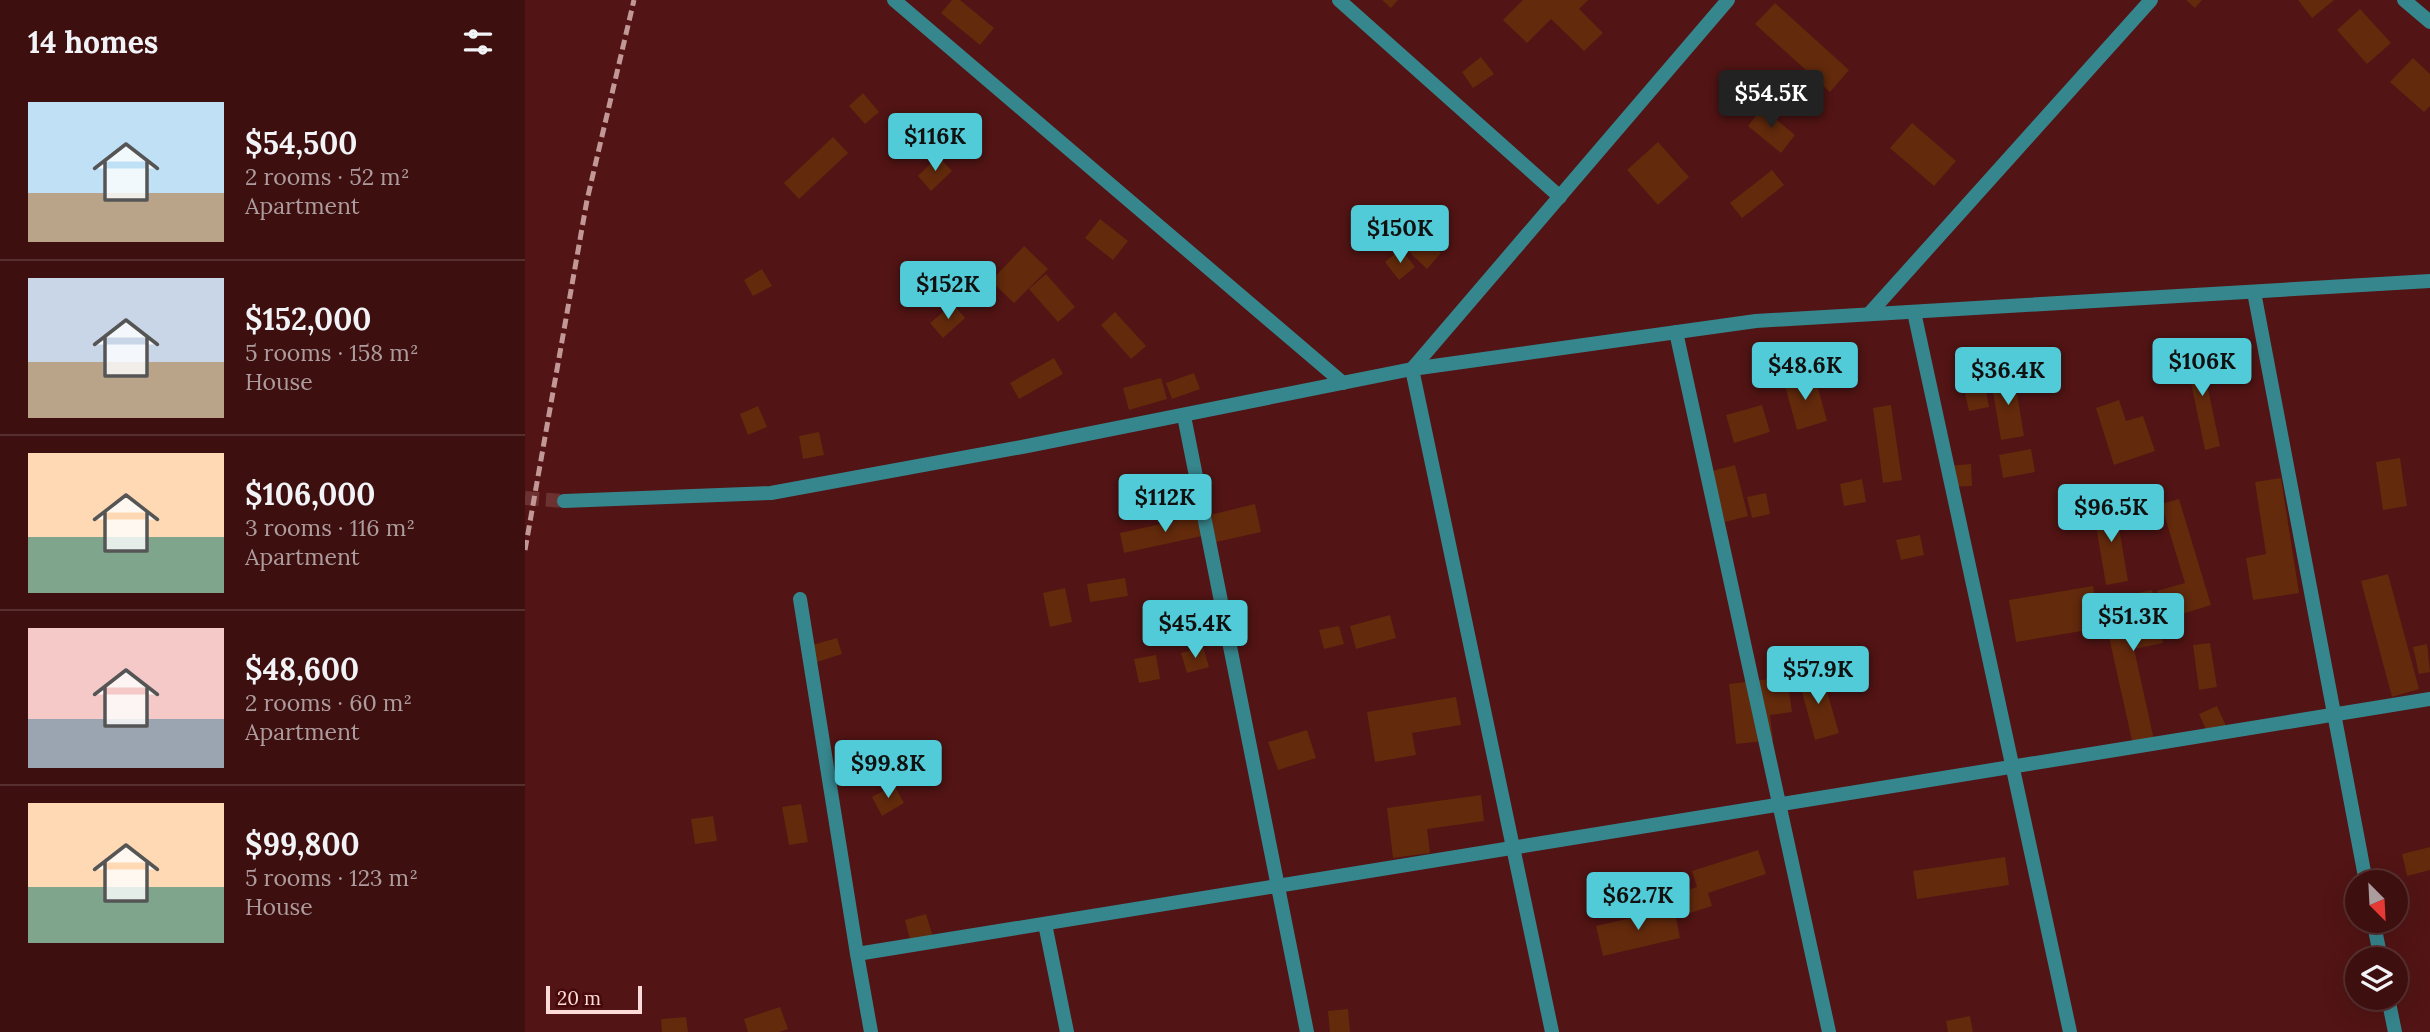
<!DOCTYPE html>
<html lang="en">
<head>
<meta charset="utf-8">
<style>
  :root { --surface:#3e0f0f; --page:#451818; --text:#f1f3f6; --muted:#ad9c9e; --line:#572f2f; --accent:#52cbd8 }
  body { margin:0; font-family:Lora,serif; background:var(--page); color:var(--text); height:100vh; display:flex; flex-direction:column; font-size:26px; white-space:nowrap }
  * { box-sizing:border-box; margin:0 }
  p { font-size:23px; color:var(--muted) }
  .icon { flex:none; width:38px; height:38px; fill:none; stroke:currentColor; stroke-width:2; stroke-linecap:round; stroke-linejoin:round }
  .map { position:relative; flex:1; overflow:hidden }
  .drawer { display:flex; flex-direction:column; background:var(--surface); width:525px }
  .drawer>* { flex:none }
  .needle { width:46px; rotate:156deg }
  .buttons { position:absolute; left:1820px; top:870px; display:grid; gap:14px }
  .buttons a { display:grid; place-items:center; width:63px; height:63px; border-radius:50%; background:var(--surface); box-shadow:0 7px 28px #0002,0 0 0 2px var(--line); font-size:35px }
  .scale { position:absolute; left:21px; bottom:18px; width:96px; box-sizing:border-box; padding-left:7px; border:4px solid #fcdbd8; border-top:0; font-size:19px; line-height:24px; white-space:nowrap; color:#fcdbd8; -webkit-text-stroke:5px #46080a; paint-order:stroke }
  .price { position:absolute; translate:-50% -60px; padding:0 16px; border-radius:7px; background:var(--accent); color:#111; font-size:23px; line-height:46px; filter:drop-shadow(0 2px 4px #0008) }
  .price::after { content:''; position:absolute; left:50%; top:42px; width:21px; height:16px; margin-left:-10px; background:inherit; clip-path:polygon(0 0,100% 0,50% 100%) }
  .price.selected { background:#222; color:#fff }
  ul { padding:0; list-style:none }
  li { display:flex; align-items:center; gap:21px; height:175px; padding:0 28px }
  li+li { border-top:2px solid var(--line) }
  li span { display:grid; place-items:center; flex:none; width:196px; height:140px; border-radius:0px; color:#555 }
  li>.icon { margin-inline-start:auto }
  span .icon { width:84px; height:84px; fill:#fffc; stroke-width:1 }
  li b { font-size:30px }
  h2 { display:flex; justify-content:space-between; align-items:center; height:84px; padding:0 28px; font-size:30px }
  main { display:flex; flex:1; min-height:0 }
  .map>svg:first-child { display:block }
  .building { fill:#632a0c }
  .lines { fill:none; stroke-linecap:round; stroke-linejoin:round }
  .minor-tunnel { stroke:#6c3231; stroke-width:14; stroke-dasharray:14 7; stroke-linecap:butt }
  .minor { stroke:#36868e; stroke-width:14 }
  .tertiary { stroke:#36868e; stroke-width:14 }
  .rail { stroke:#c29896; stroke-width:5; stroke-dasharray:10 5; stroke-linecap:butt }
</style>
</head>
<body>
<main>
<section class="drawer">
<h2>14 homes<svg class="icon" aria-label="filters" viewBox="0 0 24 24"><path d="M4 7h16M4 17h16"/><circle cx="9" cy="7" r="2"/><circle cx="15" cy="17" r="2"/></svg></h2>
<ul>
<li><span style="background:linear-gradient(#bfe0f5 65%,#b9a48a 0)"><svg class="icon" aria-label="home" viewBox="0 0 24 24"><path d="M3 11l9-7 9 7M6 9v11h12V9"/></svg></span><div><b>$54,500</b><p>2 rooms · 52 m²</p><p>Apartment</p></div></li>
<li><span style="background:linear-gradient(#c9d6e8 60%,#b9a48a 0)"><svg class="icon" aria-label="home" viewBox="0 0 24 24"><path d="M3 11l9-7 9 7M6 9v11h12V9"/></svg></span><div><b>$152,000</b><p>5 rooms · 158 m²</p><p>House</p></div></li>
<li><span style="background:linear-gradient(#ffd9b3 60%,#7fa58c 0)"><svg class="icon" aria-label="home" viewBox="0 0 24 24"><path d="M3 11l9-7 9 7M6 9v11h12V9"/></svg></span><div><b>$106,000</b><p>3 rooms · 116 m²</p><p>Apartment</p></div></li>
<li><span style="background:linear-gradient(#f6c9c9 65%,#9aa5b1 0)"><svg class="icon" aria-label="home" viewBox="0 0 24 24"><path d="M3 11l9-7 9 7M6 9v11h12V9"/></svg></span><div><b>$48,600</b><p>2 rooms · 60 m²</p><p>Apartment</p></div></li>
<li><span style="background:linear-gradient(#ffd9b3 60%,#7fa58c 0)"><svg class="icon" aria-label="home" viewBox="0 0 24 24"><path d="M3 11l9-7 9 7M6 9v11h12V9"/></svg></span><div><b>$99,800</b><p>5 rooms · 123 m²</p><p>House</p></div></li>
</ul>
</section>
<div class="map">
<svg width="1905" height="1032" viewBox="0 0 1905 1032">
  <rect width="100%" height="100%" fill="#521414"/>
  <g class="building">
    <path d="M427,0H435L469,28L455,45L416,13Z"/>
    <path d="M857,0H873L866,8Z"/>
    <path d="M998,0H1063L1054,9L1078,33L1059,51L1026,19L1002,43L978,20Z"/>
    <path d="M1661,0H1677L1670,8Z"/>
    <path d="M1773,0H1809L1787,18Z"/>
    <path d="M1250,3L1324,70L1305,92L1230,24Z"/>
    <path d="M1835,9L1866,43L1842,64L1812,30Z"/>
    <path d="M956,57L969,74L948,88L937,72Z"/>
    <path d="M1888,58L1905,74V106L1899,112L1865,82Z"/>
    <path d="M338,93L354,112L340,124L324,106Z"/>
    <path d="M1237,108L1270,135L1256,153L1223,126Z"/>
    <path d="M1387,123L1431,161L1409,186L1365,148Z"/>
    <path d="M308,137L323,153L274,199L259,183Z"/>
    <path d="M1133,142L1164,177L1133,205L1102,170Z"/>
    <path d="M413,156L427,171L406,191L393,176Z"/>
    <path d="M1247,170L1259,185L1217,218L1205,203Z"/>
    <path d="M575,219L603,241L588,260L560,238Z"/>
    <path d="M895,234L916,253L902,269L881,249Z"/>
    <path d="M499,246L523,269L489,303L466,281Z"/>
    <path d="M876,249L890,267L874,280L860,262Z"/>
    <path d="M237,269L247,286L228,296L219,280Z"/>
    <path d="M521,274L550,307L533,322L504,289Z"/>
    <path d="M428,304L440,318L418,338L405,323Z"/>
    <path d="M590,312L621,346L606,359L576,325Z"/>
    <path d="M1674,346L1695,446L1680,450L1659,349Z"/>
    <path d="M529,358L538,374L494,399L485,383Z"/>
    <path d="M669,373L675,389L647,399L641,383Z"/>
    <path d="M1289,374L1302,421L1272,430L1259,382Z"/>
    <path d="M1489,375L1499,436L1476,440L1466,379Z"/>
    <path d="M636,378L642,399L604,410L598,388Z"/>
    <path d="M1459,380L1464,407L1444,411L1438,384Z"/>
    <path d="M1594,400L1601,421L1618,416L1630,451L1589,465L1571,408Z"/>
    <path d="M1237,405L1245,432L1209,443L1201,415Z"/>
    <path d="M1366,405L1377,480L1358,483L1348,408Z"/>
    <path d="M233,406L242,427L223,435L215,414Z"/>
    <path d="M294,432L299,455L278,459L274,436Z"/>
    <path d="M1506,449L1510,472L1478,478L1474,455Z"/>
    <path d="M1875,458L1882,506L1858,510L1851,462Z"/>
    <path d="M1446,464L1447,486L1423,487L1422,466Z"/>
    <path d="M1210,465L1223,516L1200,522L1187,471Z"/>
    <path d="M1756,478L1774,593L1728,600L1721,558L1741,554L1730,482Z"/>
    <path d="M1337,479L1341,502L1319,506L1315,484Z"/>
    <path d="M1241,493L1245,514L1227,518L1222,497Z"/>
    <path d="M1654,499L1686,605L1641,619L1632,591L1660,583L1636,504Z"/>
    <path d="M730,504L736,532L691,542L685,515Z"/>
    <path d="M1590,504L1603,581L1581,585L1568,508Z"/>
    <path d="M681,514L686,534L599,553L595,533Z"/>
    <path d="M1395,535L1399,555L1376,560L1371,540Z"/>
    <path d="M1863,574L1894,689L1867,697L1836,581Z"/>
    <path d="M600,578L603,596L565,602L562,584Z"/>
    <path d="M1568,586L1575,628L1491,642L1484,600Z"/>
    <path d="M540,588L547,622L525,627L518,593Z"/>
    <path d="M1627,590L1638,643L1609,649L1629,740L1608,745L1576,601Z"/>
    <path d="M865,615L871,638L831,649L825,626Z"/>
    <path d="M814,626L819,644L799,649L794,630Z"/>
    <path d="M312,638L317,654L292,662L287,645Z"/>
    <path d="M1685,643L1692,687L1674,690L1668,645Z"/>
    <path d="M1902,644L1905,672L1894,674L1888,647Z"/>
    <path d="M678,647L684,667L662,673L656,653Z"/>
    <path d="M631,655L635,679L614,683L609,659Z"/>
    <path d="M1296,671L1314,733L1290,740L1273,677Z"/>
    <path d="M1262,677L1267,712L1245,715L1248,740L1211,744L1204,684Z"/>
    <path d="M931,697L936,725L887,733L891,755L850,762L842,712Z"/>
    <path d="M1692,706L1702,728L1684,736L1674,714Z"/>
    <path d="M782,730L791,758L753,770L743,742Z"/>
    <path d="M369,785L379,803L357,816L347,797Z"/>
    <path d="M956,795L959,821L902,829L905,853L868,858L862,808Z"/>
    <path d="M276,804L283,842L264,845L257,807Z"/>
    <path d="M188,816L192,841L170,844L166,819Z"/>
    <path d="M1905,847V870L1882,876L1877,854Z"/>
    <path d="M1233,850L1241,874L1183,893L1187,906L1152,917L1145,895L1172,887L1167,871Z"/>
    <path d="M1480,857L1484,885L1392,899L1388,871Z"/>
    <path d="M1149,908L1155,938L1078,956L1071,926Z"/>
    <path d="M401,914L408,937L386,943L380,920Z"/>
    <path d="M255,1007L263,1029L254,1032H223L219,1019Z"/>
    <path d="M823,1009L825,1032H805L803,1011Z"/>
    <path d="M1445,1016L1448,1032H1423L1421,1021Z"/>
    <path d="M161,1017L163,1032H137L136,1019Z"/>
  </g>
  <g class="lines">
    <path class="minor-tunnel" d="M0,498L39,501"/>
    <g class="minor">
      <path d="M369,0L818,383"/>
      <path d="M814,0L1035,197"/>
      <path d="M1879,0L1905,22"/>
      <path d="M1729,292L1841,882"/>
      <path d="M1389,312L1545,1032"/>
      <path d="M1344,314L1626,0"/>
      <path d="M1151,332L1304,1032"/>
      <path d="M887,369L1027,1032"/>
      <path d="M659,416L782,1032"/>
      <path d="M39,501L246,493L502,446L887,369L1231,321L1905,281"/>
      <path d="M275,599L332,954L346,1032"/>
      <path d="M1848,920L1856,959"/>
      <path d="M520,924L542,1032"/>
      <path d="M332,954L1905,699"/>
      <path d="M1863,998L1870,1032"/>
    </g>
    <path class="tertiary" d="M887,369L1203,0"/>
    <path class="rail" d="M0,550L62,200L109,0"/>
  </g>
</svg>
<div class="buttons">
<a><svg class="needle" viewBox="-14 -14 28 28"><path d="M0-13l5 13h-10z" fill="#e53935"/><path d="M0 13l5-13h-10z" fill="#ad9c9e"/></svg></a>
<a><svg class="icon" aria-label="layers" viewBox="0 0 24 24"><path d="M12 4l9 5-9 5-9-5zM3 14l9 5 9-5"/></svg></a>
</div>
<div class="scale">20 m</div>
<b class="price selected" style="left:1246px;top:130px">$54.5K</b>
<b class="price" style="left:410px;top:173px">$116K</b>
<b class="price" style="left:875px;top:265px">$150K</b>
<b class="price" style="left:423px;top:321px">$152K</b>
<b class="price" style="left:1677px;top:398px">$106K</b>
<b class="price" style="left:1280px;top:402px">$48.6K</b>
<b class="price" style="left:1483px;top:407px">$36.4K</b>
<b class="price" style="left:640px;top:534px">$112K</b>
<b class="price" style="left:1586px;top:544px">$96.5K</b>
<b class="price" style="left:1608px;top:653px">$51.3K</b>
<b class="price" style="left:670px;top:660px">$45.4K</b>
<b class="price" style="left:1293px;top:706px">$57.9K</b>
<b class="price" style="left:363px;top:800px">$99.8K</b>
<b class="price" style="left:1113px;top:932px">$62.7K</b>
</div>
</main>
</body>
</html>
